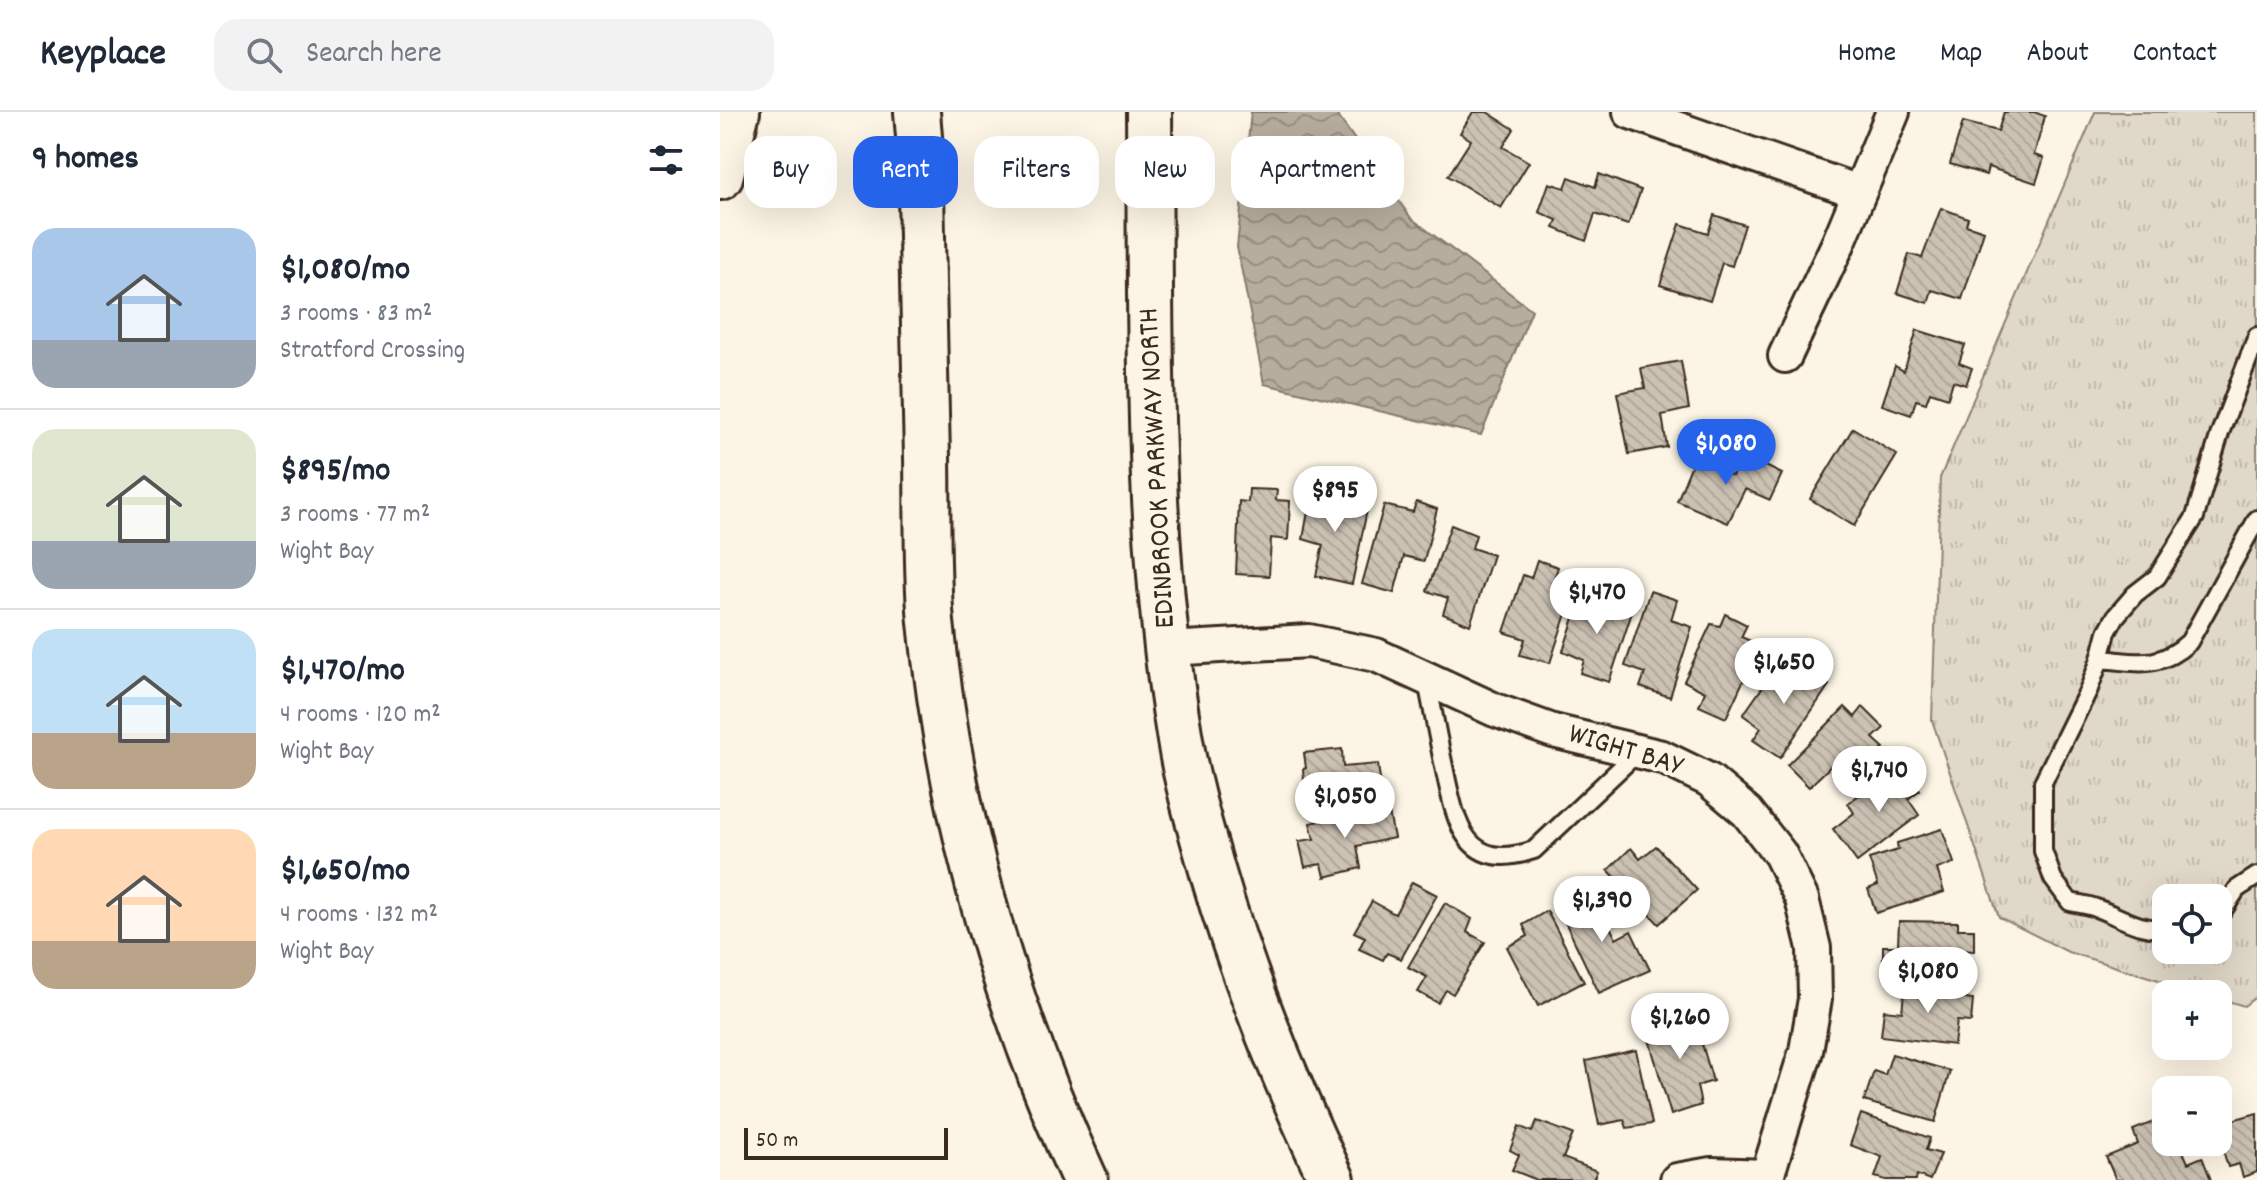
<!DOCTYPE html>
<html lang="en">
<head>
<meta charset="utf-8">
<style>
  :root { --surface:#fff; --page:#f2f2f3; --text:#1f2937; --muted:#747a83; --line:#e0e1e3; --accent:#2563eb }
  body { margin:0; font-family:Dekko,sans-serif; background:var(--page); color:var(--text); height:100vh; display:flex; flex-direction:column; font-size:30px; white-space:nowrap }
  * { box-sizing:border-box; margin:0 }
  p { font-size:26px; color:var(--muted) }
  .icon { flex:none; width:44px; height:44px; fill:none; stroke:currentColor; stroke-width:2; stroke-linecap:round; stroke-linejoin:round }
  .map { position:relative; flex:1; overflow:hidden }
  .side { display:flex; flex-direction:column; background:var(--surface); width:720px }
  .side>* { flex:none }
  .banner { position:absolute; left:24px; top:24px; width:760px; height:72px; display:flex; gap:16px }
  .fabs { position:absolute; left:1432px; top:772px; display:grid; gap:16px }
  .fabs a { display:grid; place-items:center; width:80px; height:80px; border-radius:16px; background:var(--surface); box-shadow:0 8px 32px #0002; font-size:40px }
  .scale { position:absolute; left:24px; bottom:20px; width:204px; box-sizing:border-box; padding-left:8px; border:4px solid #3b2a1e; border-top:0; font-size:22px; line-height:28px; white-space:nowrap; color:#3b2a1e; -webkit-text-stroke:6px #fcf5e5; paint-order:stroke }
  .price { position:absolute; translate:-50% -68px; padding:0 18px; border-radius:28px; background:#fff; color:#222; font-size:26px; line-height:52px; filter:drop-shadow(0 2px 4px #0008) }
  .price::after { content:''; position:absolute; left:50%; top:48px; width:24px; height:18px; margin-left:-12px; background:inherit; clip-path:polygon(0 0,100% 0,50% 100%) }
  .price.on { background:var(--accent); color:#fff }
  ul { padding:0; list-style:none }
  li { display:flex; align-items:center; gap:24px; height:200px; padding:0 32px }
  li+li { border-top:2px solid var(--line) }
  li span { display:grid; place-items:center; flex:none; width:224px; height:160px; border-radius:24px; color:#555 }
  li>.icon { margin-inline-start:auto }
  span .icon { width:96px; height:96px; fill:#fffc; stroke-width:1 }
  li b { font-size:34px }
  h2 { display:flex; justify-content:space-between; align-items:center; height:96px; padding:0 32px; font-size:34px }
  .chip { padding:0 28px; border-radius:24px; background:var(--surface); box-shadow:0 8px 32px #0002; font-size:28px; line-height:72px }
  .chip.on { background:var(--accent); color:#fff }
  header { display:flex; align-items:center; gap:48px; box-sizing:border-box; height:112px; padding:0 40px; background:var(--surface); border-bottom:2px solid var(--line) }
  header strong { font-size:38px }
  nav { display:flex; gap:44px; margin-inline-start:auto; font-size:28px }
  .search { width:560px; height:72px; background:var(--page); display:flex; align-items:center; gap:20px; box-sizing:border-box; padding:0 28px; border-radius:24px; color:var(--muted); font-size:30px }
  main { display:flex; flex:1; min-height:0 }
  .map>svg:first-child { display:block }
  .grass { fill:url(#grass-tufts); stroke:#8e8173; stroke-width:2; fill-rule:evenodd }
  .water { fill:url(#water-waves); stroke:#85796b; stroke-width:2 }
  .building { fill:url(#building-back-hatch); stroke:#3b2a1e; stroke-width:2 }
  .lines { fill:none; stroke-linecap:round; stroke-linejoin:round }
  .lane-casing { stroke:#3b2a1e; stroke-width:22 }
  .street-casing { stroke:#3b2a1e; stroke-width:38 }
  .secondary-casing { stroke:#3b2a1e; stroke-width:50 }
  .highway-casing { stroke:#3b2a1e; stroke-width:50 }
  .lane { stroke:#fcf5e5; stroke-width:16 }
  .street { stroke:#fcf5e5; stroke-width:32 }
  .secondary { stroke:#fcf5e5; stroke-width:44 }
  .highway { stroke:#fcf5e5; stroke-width:44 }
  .labels { text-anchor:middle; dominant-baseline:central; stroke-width:8; stroke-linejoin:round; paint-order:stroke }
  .street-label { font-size:30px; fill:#3b2a1e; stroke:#fcf5e5 }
</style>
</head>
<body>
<header>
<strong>Keyplace</strong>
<div class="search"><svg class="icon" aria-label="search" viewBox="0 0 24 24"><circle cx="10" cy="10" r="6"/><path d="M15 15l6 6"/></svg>Search here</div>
<nav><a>Home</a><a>Map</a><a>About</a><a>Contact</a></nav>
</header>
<main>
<section class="side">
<h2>9 homes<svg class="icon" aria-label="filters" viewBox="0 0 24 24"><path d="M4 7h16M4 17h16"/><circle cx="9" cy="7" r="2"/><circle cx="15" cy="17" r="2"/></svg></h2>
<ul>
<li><span style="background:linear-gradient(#a9c7e8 70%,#9aa5b1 0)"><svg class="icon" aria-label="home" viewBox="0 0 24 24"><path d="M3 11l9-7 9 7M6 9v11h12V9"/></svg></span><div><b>$1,080/mo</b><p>3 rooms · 83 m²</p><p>Stratford Crossing</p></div></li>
<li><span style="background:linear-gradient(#dfe7d0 70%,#9aa5b1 0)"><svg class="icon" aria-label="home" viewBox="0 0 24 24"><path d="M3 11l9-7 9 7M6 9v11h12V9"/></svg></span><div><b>$895/mo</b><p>3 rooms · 77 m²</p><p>Wight Bay</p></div></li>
<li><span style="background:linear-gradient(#bfe0f5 65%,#b9a48a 0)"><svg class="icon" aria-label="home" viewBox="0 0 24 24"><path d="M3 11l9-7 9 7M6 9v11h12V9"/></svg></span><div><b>$1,470/mo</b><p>4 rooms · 120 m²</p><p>Wight Bay</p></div></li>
<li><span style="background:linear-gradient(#ffd9b3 70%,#b9a48a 0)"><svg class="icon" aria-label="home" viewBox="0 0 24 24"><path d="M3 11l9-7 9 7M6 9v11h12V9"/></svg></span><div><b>$1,650/mo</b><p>4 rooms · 132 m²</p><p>Wight Bay</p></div></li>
</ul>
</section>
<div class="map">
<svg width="1537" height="1068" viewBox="0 0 1537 1068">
  <defs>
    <pattern id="grass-tufts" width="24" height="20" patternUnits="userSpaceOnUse" patternTransform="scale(2)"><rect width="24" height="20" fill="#e0d8c8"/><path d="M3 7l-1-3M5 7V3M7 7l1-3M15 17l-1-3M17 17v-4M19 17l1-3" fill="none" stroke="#c1baab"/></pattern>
    <pattern id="water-waves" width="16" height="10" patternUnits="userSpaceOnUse" patternTransform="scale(2)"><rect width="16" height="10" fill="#b7ad9e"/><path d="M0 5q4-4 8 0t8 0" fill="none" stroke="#968d80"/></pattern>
    <pattern id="building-back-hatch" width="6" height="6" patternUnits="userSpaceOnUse" patternTransform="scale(2)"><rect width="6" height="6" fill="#ccc2b3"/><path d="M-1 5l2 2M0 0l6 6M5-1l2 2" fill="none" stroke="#b0a79a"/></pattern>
  </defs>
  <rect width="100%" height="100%" fill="#fcf5e5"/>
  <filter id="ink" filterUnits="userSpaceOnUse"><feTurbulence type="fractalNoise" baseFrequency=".0125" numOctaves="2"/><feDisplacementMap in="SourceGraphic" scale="16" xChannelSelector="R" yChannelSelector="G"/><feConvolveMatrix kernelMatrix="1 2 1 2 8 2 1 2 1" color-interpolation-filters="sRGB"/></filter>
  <g filter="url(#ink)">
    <path class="grass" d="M1375,0H1537V884L1524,894L1498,886V882H1484L1348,840L1279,805L1212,608L1220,366ZM1446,786H1498V838H1446Z"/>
    <path class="water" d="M531,0H615L691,106L812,198L761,323L544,272L517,135Z"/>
    <g class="building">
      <path d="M753,0H767L794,17L783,35L809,50L781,96L728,64L751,28L740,21Z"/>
      <path d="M1284,0H1314L1325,4L1314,43L1324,46L1316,71L1268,55L1266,63L1230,52L1243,10L1278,19Z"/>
      <path d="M879,62L921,78L908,113L875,102L866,129L834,116L837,108L819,100L829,71L845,76L849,65L875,75Z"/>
      <path d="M1221,96L1248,106L1246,113L1264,119L1242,187L1212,178L1208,191L1177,181L1189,142L1202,146Z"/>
      <path d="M994,103L1025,113L1012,154L1002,151L990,189L940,173L960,112L988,121Z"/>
      <path d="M1197,218L1245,233L1239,251L1252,256L1246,273L1233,269L1228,286L1210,280L1206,291L1196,288L1191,303L1162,293L1175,254L1184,259Z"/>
      <path d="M961,249L969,297L942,303L947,335L909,342L897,281L925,276L921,256Z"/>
      <path d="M1133,316L1177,343L1134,414L1090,387Z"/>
      <path d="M1023,343L1062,362L1050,388L1025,377L1008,411L957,389L974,347L1012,364Z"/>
      <path d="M529,377L557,378L556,388L570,389L568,428L551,426L549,464L516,462L519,389L528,390Z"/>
      <path d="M592,377L623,381L621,393L647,398L632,472L596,464L603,433L583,427Z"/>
      <path d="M696,390L717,397L704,449L684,444L674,481L642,472L664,393L693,400Z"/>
      <path d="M731,413L756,423L752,436L773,443L750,513L723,502L728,486L707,479Z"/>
      <path d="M817,448L838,455L832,473L853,480L830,551L800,543L805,527L784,520L803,463L811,466Z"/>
      <path d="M930,479L957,488L951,508L972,515L950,585L920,575L925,561L905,554Z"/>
      <path d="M862,482L912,500L889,570L860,561L864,548L843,539Z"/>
      <path d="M1005,502L1027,513L1021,525L1040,533L1006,606L979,594L985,580L964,569L991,512L1000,514Z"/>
      <path d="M1073,549L1109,573L1060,646L1033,628L1041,616L1023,603L1058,553L1066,559Z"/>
      <path d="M1125,595L1135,605L1143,595L1164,616L1153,626L1164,636L1135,665L1117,648L1089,675L1067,653Z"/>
      <path d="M622,637L623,655L658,652L662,684L586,692L583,657L586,656L584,641Z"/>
      <path d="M1181,653L1200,678L1188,687L1199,703L1137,750L1113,717L1134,701L1128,691Z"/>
      <path d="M668,695L674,726L637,734L641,756L605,765L602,752L585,755L579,729L594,727L590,711Z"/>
      <path d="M1222,717L1234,751L1217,757L1224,780L1156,801L1148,777L1158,773L1149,747L1178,738L1177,731Z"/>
      <path d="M936,734L977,778L939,812L888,758L911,736L920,747Z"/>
      <path d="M692,770L717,783L681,847L667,841L663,848L639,837L645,825L634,820L652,789L675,802Z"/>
      <path d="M872,778L896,827L911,819L930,858L879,881L837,793Z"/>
      <path d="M725,791L752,807L747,820L765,830L733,882L726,878L718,891L698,880L707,865L688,855Z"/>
      <path d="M827,799L864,870L818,894L787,835L808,824L803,813Z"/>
      <path d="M1179,809L1238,810V817H1254V839L1240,838V865L1163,861V834H1178Z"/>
      <path d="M1185,872L1239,879V886L1253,888L1251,910L1237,909L1234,933L1161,924L1164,898L1182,900Z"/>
      <path d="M972,898L993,969L977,974L981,993L951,1003L928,924L936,921L932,911Z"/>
      <path d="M916,938L932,1012L907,1016L904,1008L879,1013L866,949Z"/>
      <path d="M1172,942L1230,959L1215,1010L1144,989L1154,959L1165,963Z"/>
      <path d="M1537,1001V1060L1523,1065L1519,1052L1508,1055L1498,1021V1012Z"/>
      <path d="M1141,1002L1210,1026L1206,1038L1221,1042L1210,1068L1197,1063L1196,1068H1166L1155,1065L1162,1045L1130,1033Z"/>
      <path d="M1446,1005V1030H1459L1468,1051L1482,1045L1491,1068H1396L1386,1045L1418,1032L1413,1018Z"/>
      <path d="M817,1009L853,1022L843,1046L877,1059L873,1068H817L792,1058L799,1043L790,1038L799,1014L812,1020Z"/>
    </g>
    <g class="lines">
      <g class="lane-casing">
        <g id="lane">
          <path d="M1380,547L1387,520L1396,504L1415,482L1437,465L1475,405L1500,321L1537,224"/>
          <path d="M706,565C712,593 717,622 723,650C735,705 741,763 814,738L919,639"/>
          <path d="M1498,801L1502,800L1517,777L1537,764"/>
          <path d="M1446,816C1421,820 1399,804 1376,796C1368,793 1359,792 1350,790L1333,767L1323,739V670L1369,577L1380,547C1418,550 1438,558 1469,530L1537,407"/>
        </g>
      </g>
      <g class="street-casing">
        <g id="street">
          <path d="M910,0L1139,80"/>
          <path d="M1065,244L1118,132L1173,0"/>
          <path d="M448,537L589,529L656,543L775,598L833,619L942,645L989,668L1027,700L1060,742L1082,787L1094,836L1095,887L1086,939L1046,1068"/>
          <path d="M957,1068L991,1062L1047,1064"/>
        </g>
      </g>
      <g class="secondary-casing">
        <path id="secondary" d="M429,0C431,210 425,421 460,628C467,672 480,715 492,758C523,865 564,967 612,1068"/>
      </g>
      <g class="highway-casing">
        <g id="highway">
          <path d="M197,0L200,37C202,140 205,243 207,346C208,401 206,456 211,510C230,703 284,892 365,1068"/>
          <path d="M0,65L17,0"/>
        </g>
      </g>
      <use href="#lane" class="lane"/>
      <use href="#street" class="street"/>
      <use href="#secondary" class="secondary"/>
      <use href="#highway" class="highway"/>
    </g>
  </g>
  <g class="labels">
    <g class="street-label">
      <text transform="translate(439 356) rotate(-93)">EDINBROOK PARKWAY NORTH</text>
      <text transform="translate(905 640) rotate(17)">WIGHT BAY</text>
    </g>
  </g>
</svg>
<div class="fabs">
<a><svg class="icon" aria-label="locate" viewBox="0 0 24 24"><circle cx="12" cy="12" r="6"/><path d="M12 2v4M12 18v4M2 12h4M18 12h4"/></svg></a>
<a>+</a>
<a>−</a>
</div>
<div class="scale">50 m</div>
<b class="price on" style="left:1006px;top:375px">$1,080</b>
<b class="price" style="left:615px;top:422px">$895</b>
<b class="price" style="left:877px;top:524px">$1,470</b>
<b class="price" style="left:1064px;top:594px">$1,650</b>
<b class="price" style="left:1159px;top:702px">$1,740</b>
<b class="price" style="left:625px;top:728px">$1,050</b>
<b class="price" style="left:882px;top:832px">$1,390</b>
<b class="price" style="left:1208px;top:903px">$1,080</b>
<b class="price" style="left:960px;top:949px">$1,260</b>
<div class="banner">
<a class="chip">Buy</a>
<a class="chip on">Rent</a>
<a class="chip">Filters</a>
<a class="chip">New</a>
<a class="chip">Apartment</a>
</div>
</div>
</main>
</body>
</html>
